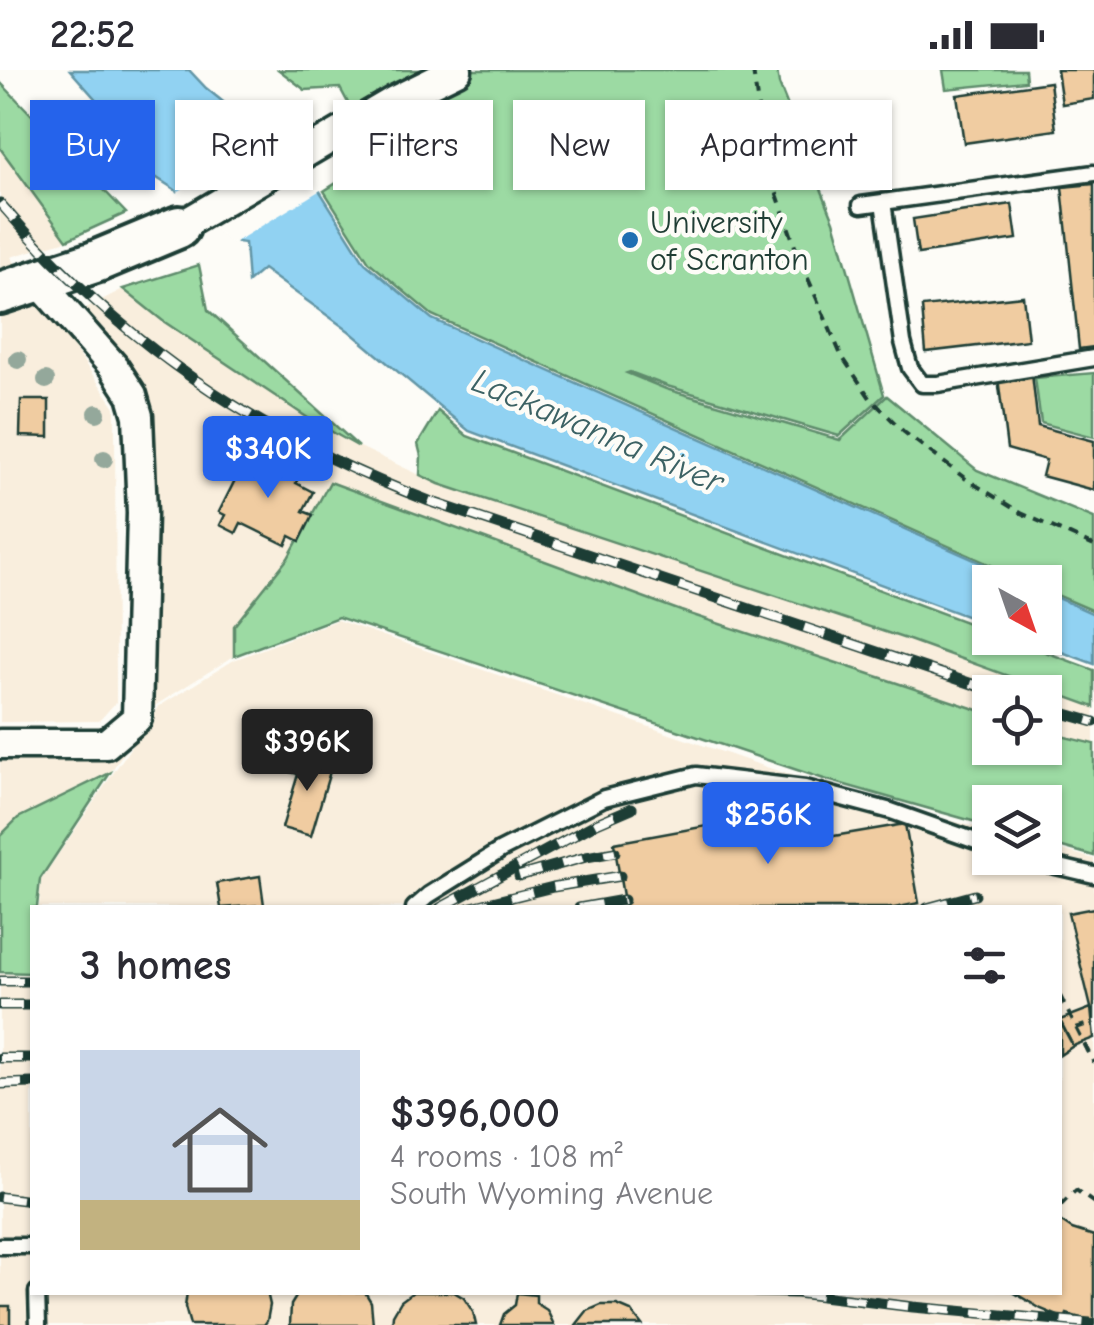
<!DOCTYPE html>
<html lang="en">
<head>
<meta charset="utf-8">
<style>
  :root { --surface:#fff; --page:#f7f7f7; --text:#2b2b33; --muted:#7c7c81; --line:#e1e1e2; --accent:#2563eb }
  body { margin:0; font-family:"Comic Neue",sans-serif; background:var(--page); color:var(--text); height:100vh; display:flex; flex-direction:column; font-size:38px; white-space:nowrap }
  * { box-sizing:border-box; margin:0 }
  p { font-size:32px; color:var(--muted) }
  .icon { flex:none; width:55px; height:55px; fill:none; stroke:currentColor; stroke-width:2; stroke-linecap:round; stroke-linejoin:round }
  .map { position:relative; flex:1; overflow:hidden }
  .sheet { position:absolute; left:30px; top:835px; width:1032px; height:390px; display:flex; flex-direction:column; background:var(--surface); border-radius:0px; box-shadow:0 2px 8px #0004 }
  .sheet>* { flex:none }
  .banner { position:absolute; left:30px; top:30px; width:1035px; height:90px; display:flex; gap:20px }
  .needle { width:65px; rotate:140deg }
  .buttons { position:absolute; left:972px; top:495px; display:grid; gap:20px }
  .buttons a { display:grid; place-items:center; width:90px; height:90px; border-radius:0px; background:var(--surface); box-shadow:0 2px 8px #0004; font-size:50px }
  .price { position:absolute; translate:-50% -85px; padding:0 22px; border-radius:10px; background:var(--accent); color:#fff; font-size:32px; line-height:65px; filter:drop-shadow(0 2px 5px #0008) }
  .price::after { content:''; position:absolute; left:50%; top:60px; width:30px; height:22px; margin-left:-15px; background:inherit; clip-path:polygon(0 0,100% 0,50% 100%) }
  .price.current { background:#222; color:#fff }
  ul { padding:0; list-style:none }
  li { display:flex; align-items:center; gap:30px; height:250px; padding:0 50px }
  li+li { border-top:2px solid var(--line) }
  li span { display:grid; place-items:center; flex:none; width:280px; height:200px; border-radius:0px; color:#555 }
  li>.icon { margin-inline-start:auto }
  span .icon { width:120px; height:120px; fill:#fffc; stroke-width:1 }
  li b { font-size:42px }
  h2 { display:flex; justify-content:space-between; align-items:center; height:120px; padding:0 50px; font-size:42px }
  .chip { padding:0 35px; border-radius:0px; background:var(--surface); box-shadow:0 2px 8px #0004; font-size:35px; line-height:90px }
  .chip.current { background:var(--accent); color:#fff }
  .status { display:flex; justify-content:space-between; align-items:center; height:70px; padding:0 50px; background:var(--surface); direction:ltr }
  .status svg { height:28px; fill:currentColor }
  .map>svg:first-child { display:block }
  .built { fill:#f9eedd }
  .green { fill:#9cdaa3; stroke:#5e8c6c; stroke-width:2.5 }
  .water { fill:#91d2f2; stroke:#6396a6; stroke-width:2.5 }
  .pier { fill:#fdfcf7 }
  .building { fill:#f0cca1; stroke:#1f3d34; stroke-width:2.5 }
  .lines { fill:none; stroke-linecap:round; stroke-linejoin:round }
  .lane-casing { stroke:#1f3d34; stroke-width:21 }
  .street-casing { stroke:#1f3d34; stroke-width:35 }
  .secondary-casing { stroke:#1f3d34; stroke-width:48 }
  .path { stroke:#1f3d34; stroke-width:4; stroke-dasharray:10 8; stroke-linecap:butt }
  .lane { stroke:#fdfcf7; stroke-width:14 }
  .street { stroke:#fdfcf7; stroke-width:28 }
  .secondary { stroke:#fdfcf7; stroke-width:40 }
  .rail-casing { stroke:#1f3d34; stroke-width:11 }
  .rail { stroke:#fdfcf7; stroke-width:8; stroke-dasharray:22; stroke-linecap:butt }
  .tree { fill:#94a89b }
  .poi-dot { fill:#1f6fb2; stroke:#fdfcf7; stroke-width:4 }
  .labels { text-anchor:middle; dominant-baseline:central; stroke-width:9; stroke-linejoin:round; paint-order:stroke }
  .poi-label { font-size:32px; fill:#1f3d34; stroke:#fdfcf7; text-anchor:start }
  .water-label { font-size:35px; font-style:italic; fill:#3c6264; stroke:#fdfcf7 }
</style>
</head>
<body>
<div class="status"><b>22:52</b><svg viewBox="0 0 49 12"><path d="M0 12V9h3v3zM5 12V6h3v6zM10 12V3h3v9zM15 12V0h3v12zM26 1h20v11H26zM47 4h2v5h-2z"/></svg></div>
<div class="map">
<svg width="1094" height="1255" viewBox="0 0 1094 1255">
  <rect width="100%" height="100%" fill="#fdfcf7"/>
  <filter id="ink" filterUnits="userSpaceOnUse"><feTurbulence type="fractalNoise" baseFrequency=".01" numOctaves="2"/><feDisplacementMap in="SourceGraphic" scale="20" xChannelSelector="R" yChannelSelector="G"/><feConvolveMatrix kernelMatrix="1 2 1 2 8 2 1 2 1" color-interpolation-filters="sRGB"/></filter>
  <g filter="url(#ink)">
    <g class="built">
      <path d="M0,78L67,170L11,187L115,337L116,632L99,651L0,652Z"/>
      <path d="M123,219L163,251L311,350L360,377L439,414L909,570L1094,637V674L1045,662V622H990V644L681,541L330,413L288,488L234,555V586L156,635L110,703L18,748L0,766V684L141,651L148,327L130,298L82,243L86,238Z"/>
      <path d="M337,550L825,717L990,761V788H1045V775L1094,789V1255H0V904L32,905V1222H1060V838L39,837L41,810L158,637L234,590Z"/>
    </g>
    <g class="green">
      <path d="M279,0H777L779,14L834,151L884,325L839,366L667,316L630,302L627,303L666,319L840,370L887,326L977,400L1094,448V541L1045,520V512H1029L432,245L369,192L324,121L377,87L340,18L305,20Z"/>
      <path d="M943,0H1025L1026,11L946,19Z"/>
      <path d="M0,12L126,143L67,170L0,78Z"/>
      <path d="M199,195L208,240L359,377L311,350L163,251L123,219Z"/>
      <path d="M1094,303V367L1041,353L1035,308Z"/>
      <path d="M438,341L467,366L990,561V568H1008L1094,600V637L909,570L439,414L420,405L421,386L418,374Z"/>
      <path d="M330,412L681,541L990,644V678H1045V662L1094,674V786L1045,772V732H990V756L824,709L338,547L234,586V556L288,488Z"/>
      <path d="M110,703L40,809L37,837L32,838L31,903L0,902V766L18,748Z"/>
    </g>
    <g class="water">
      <path d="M70,0H189L206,18L306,99L365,193L432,249L1024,512H990V555L469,361L349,261L263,199L248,212L245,173L237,172L174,119L140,97L152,93L114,50L105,56L101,52L107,42Z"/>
      <path d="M1045,522L1094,544V594L1024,568H1045Z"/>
    </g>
    <path class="pier" d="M269,62L310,95L324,118L232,174L173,125Z"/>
    <g class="building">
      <path d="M1057,0H1094V29L1062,34Z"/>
      <path d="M1050,12L1056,60L964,73L957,25Z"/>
      <path d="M1094,114V277L1079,279L1062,117Z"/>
      <path d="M1012,134L1017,169L918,184L913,149Z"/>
      <path d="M1023,226L1028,270L926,282L922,237Z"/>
      <path d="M1032,304L1038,356L1094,371V420L1042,406L1046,390L1007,379L998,308Z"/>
      <path d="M21,330H49V367L20,366Z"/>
      <path d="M258,382L300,403L296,413L313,422L303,441L313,445L300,471L290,466L286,475L241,453L236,463L220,455L225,445L219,442L246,388L254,392Z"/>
      <path d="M304,683L333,691L311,766L282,758L298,704L290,702L292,695L300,697Z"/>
      <path d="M805,738L810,770L905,754L919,833L894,838H625L614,773Z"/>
      <path d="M260,806L264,835L221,838L217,813Z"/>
      <path d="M1094,838V950L1068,843Z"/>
      <path d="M1091,938L1094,968L1073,976L1060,950Z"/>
      <path d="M1060,952L1073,976L1060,985Z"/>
      <path d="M1060,1151L1072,1159L1094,1166V1252L1067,1244L1065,1249L1041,1239L1013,1222H1060Z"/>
      <path d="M187,1222H267L270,1235L267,1251L264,1255H190L185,1237Z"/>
      <path d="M299,1222H365L371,1232L373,1255H290L291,1235Z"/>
      <path d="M413,1222H454L464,1228L473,1242L476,1255H392L393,1245L401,1231Z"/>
      <path d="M517,1223L536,1225V1233L547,1240L554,1255H500L504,1244L515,1235Z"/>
      <path d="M601,1235H617L631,1241L642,1255H576L587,1241Z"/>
      <rect x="0" y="1236" width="10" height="19"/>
    </g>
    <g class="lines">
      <g class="lane-casing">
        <g id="lane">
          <path d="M883,132L903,272L910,298L922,314H938L1094,288"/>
          <path d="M861,135L1094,103"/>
          <path d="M1022,788L1094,805"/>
          <path d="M414,838L429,825L501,780L604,728L696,705L805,718L891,741L990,776"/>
          <path d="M0,1176H32"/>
          <path d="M37,1222L38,1255"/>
        </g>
      </g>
      <g class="street-casing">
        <g id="street">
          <path d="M179,157L394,31L457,0"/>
          <path d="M0,674H106L137,648L142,443L138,346L132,325L113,296L39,212"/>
        </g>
      </g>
      <g class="secondary-casing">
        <path id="secondary" d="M0,223L95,192L179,157"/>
      </g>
      <g class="path">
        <path d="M753,0L765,89L798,185L841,285L870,328L904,362L966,409L1021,443L1094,476"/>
        <path d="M1060,926L1094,993"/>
        <path d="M1076,958L1094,952"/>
        <path d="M1060,1136L1076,1120L1094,1133"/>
      </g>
      <use href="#lane" class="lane"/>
      <use href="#street" class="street"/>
      <use href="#secondary" class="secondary"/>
      <g class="rail-casing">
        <g id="rail">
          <path d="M0,133C121,274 256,364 429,431L996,622"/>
          <path d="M1045,638L1094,652"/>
          <path d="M519,806L586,787L615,782"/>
          <path d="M440,838L597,753L632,738"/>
          <path d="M468,838L553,817L620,806"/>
          <path d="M579,838L624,830"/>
          <path d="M927,838L975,825"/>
          <path d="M0,911H32"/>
          <path d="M0,935H32"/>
          <path d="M0,988H32"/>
          <path d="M0,1014L32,1013"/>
          <path d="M0,1127L32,1131"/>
          <path d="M755,1222L797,1223L913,1237L1090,1253"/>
        </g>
      </g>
      <use href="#rail" class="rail"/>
    </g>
    <g class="tree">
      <circle cx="18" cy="290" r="9"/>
      <circle cx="46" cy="310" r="9"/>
      <circle cx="97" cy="343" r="9"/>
      <circle cx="104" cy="389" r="9"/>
    </g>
  </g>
  <circle class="poi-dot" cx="630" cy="170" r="10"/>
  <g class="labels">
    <g class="poi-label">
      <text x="650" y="152">University<tspan x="650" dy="37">of Scranton</tspan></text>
    </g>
    <g class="water-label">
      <text transform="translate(598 361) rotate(23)">Lackawanna River</text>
    </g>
  </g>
</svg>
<div class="buttons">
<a><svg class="needle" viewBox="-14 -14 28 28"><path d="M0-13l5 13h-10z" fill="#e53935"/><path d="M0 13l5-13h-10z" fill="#7c7c81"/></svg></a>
<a><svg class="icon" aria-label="locate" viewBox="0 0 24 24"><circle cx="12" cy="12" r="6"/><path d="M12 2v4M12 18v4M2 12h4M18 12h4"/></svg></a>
<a><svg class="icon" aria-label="layers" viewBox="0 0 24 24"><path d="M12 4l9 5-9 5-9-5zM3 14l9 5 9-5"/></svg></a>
</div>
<b class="price" style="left:268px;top:431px">$340K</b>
<b class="price current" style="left:307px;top:724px">$396K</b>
<b class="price" style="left:768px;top:797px">$256K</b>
<div class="banner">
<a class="chip current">Buy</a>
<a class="chip">Rent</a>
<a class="chip">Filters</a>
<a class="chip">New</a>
<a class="chip">Apartment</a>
</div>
<section class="sheet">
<h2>3 homes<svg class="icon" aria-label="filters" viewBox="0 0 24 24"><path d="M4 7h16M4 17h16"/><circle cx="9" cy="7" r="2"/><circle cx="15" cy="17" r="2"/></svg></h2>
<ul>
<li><span style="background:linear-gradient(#c9d6e8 75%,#c2b280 0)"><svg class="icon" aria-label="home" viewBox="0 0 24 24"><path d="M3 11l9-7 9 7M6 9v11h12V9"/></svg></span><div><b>$396,000</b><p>4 rooms · 108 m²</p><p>South Wyoming Avenue</p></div></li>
</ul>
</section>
</div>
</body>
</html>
